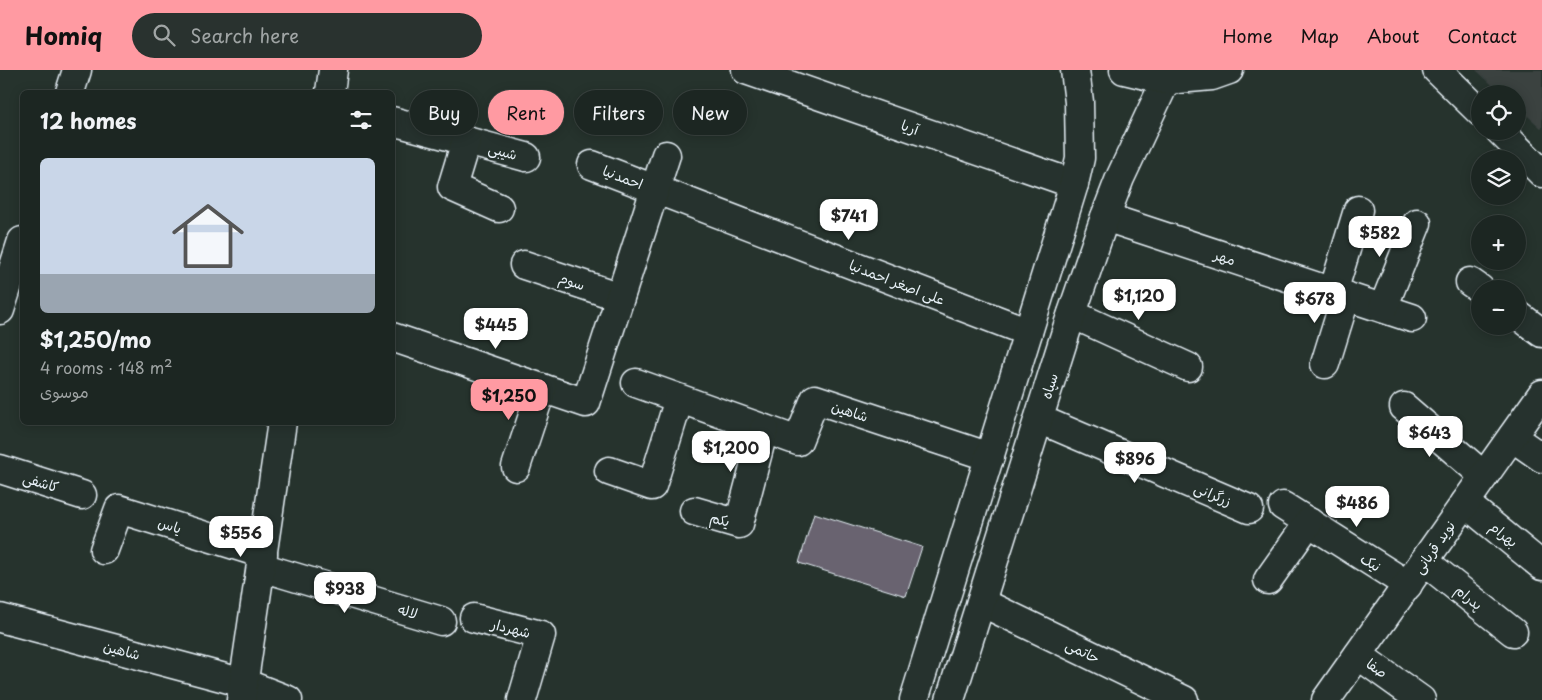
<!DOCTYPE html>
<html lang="en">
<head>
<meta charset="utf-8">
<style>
  :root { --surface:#1c2622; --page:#29322f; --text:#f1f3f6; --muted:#a0a5a5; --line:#3a4340; --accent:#ff9aa2 }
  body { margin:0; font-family:"Playpen Sans","Playpen Sans Arabic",sans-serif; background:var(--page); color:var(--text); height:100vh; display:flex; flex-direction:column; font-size:19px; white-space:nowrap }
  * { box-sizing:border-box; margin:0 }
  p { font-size:16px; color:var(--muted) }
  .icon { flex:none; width:28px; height:28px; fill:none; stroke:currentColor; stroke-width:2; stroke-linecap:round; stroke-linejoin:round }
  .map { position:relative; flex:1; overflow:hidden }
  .drawer { position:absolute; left:20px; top:20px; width:375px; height:335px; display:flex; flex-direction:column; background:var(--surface); border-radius:8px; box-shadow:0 2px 12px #0003,0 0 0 1px var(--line) }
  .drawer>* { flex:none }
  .top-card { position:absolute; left:410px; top:20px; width:475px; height:45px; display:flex; gap:10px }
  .controls { position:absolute; left:1471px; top:15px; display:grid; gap:10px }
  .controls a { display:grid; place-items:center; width:55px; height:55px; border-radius:50%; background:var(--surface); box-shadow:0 2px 12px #0003,0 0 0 1px var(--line); font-size:25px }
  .price { position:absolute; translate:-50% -42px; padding:0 11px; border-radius:10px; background:#fff; color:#222; font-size:16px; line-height:32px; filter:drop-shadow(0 1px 2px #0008) }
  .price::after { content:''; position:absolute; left:50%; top:30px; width:15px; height:11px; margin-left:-8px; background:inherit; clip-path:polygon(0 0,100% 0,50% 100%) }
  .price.current { background:var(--accent); color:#111 }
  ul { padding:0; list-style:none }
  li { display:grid; align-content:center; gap:10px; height:265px; padding:0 20px }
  li span { display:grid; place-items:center; height:155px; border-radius:8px; color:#555 }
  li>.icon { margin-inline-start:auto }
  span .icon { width:90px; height:90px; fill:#fffc; stroke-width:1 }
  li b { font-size:21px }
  h2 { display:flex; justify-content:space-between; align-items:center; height:60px; padding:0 20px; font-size:21px }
  .chip { padding:0 18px; border-radius:22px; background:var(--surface); box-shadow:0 2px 12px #0003,0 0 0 1px var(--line); font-size:18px; line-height:45px }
  .chip.current { background:var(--accent); color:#111 }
  header { display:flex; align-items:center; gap:30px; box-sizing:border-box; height:70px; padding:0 25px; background:var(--accent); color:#111 }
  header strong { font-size:24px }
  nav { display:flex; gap:28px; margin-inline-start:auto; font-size:18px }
  .search { width:350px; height:45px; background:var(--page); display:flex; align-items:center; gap:12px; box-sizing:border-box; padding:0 18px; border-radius:28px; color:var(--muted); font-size:19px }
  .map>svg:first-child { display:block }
  .built { fill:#3a4241 }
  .building { fill:#696470; stroke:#e8f1f8 }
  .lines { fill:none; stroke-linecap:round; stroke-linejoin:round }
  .street-casing { stroke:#e8f1f8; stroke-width:31 }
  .secondary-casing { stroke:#e8f1f8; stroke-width:31 }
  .primary-casing { stroke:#e8f1f8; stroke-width:31 }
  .highway-casing { stroke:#e8f1f8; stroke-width:31 }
  .street { stroke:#26332d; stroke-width:28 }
  .secondary { stroke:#26332d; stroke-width:28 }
  .primary { stroke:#26332d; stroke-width:28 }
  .highway { stroke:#26332d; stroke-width:28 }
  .labels { text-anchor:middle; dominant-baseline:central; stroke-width:4; stroke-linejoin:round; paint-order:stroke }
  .street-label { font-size:14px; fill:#e8f1f8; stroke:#26332d }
</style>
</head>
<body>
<header>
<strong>Homiq</strong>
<div class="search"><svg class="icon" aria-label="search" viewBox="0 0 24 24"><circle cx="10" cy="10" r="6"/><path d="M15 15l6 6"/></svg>Search here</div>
<nav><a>Home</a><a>Map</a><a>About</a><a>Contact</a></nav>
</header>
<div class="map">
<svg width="1542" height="630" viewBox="0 0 1542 630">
  <rect width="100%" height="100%" fill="#26332d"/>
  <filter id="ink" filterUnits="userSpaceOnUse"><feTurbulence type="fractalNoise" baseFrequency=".02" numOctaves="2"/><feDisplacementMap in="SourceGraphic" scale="10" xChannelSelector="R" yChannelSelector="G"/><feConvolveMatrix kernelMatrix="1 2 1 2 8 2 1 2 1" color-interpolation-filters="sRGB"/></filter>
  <g filter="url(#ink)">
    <path class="built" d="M1476,0H1542V59L1518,37V24H1502Z"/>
    <path class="building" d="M814,443L922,477L906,526L799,493Z"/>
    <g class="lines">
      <g class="street-casing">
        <g id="street">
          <path d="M746,0L1074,114"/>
          <path d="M70,22L77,0"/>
          <path d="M330,22L333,0"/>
          <path d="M392,51L526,87"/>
          <path d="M466,71L452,117L499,138"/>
          <path d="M592,95L1028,262"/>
          <path d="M1105,147L1412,248"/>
          <path d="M524,195L620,227"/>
          <path d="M1470,212L1480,219"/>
          <path d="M1333,222L1358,140"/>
          <path d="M1383,238L1417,153"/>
          <path d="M0,240L22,171"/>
          <path d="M1072,244L1188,297"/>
          <path d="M1518,245L1542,263"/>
          <path d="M392,267L586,333L666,85"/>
          <path d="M1325,294L1346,226"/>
          <path d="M636,313L798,371L815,329L990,387"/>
          <path d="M1404,337L1484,406"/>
          <path d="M1039,349L1249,439"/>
          <path d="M1512,367L1542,388"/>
          <path d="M516,397L542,318"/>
          <path d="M0,399L82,425"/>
          <path d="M609,401L652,416L679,329"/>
          <path d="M1465,433L1542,496"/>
          <path d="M1283,436L1408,515"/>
          <path d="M694,441L739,454L764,359"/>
          <path d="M104,480L119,439L263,484"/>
          <path d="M1424,491L1513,562"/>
          <path d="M261,497L441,551"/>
          <path d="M1268,510L1309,452"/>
          <path d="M981,532L1184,630"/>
          <path d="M0,548L244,613L288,630"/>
          <path d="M474,548L541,565L522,630"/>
          <path d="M1358,585L1421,630"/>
          <path d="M241,630L282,352"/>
          <path d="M1326,630L1542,324"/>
        </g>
      </g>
      <g class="secondary-casing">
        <g id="secondary">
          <path d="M1437,0L1480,42"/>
          <path d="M1500,61L1542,103"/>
        </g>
      </g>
      <g class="primary-casing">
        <g id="primary">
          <path d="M914,630L1074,114L1080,88L1079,32L1075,0"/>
          <path d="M950,630L1069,252L1105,147L1120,108L1166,10"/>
        </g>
      </g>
      <g class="highway-casing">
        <path id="highway" d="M1124,0L1166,10L1212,6L1229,0"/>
      </g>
      <use href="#street" class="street"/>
      <use href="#secondary" class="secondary"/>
      <use href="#primary" class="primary"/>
      <use href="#highway" class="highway"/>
    </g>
  </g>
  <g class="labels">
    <g class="street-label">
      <text transform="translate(910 57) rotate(19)">آریا</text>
      <text transform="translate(503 81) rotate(15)">شیبی</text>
      <text transform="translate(623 107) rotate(21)">احمدنیا</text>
      <text transform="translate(1225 187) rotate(18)">مهر</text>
      <text transform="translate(572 211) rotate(19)">سوم</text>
      <text transform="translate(897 212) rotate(21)">علی اصغر احمدنیا</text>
      <text transform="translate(1049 316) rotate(-73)">سپاه</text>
      <text transform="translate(850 341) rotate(18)">شاهین</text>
      <text transform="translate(41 412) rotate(17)">کاشفی</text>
      <text transform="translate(1213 424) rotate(23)">زرگرانی</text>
      <text transform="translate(720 449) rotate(15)">یکم</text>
      <text transform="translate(170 455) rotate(17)">یاس</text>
      <text transform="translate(1504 464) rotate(39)">بهرام</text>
      <text transform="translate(1434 477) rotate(-55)">نوید قربانی</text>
      <text transform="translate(1371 492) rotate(32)">نیک</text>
      <text transform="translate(1469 527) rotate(39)">پدرام</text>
      <text transform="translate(408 541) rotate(17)">لاله</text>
      <text transform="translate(511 558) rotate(14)">شهردار</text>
      <text transform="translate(122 580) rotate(15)">شاهین</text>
      <text transform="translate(1083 581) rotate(26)">حاتمی</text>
      <text transform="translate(1377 598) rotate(36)">صفا</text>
    </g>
  </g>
</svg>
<div class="controls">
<a><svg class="icon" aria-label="locate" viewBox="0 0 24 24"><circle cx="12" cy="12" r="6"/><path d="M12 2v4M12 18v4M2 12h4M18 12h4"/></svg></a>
<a><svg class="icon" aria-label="layers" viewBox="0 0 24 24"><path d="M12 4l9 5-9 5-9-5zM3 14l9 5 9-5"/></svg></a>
<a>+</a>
<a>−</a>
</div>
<b class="price" style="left:849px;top:171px">$741</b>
<b class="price" style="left:1380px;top:188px">$582</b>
<b class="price" style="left:1139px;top:251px">$1,120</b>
<b class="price" style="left:1315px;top:254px">$678</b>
<b class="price" style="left:496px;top:280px">$445</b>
<b class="price current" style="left:509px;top:351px">$1,250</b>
<b class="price" style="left:1430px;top:388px">$643</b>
<b class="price" style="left:731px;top:403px">$1,200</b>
<b class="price" style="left:1135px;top:414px">$896</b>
<b class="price" style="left:1357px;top:458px">$486</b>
<b class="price" style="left:241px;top:488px">$556</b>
<b class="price" style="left:345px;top:544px">$938</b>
<div class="top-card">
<a class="chip">Buy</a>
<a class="chip current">Rent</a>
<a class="chip">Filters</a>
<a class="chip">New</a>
</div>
<section class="drawer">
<h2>12 homes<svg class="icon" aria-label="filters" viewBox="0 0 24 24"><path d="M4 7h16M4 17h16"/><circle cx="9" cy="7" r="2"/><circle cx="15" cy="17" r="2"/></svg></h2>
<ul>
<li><span style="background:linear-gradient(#c9d6e8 75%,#9aa5b1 0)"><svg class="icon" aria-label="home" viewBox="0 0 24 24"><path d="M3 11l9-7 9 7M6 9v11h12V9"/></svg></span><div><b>$1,250/mo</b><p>4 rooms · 148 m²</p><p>موسوی</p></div></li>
</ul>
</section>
</div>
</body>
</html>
